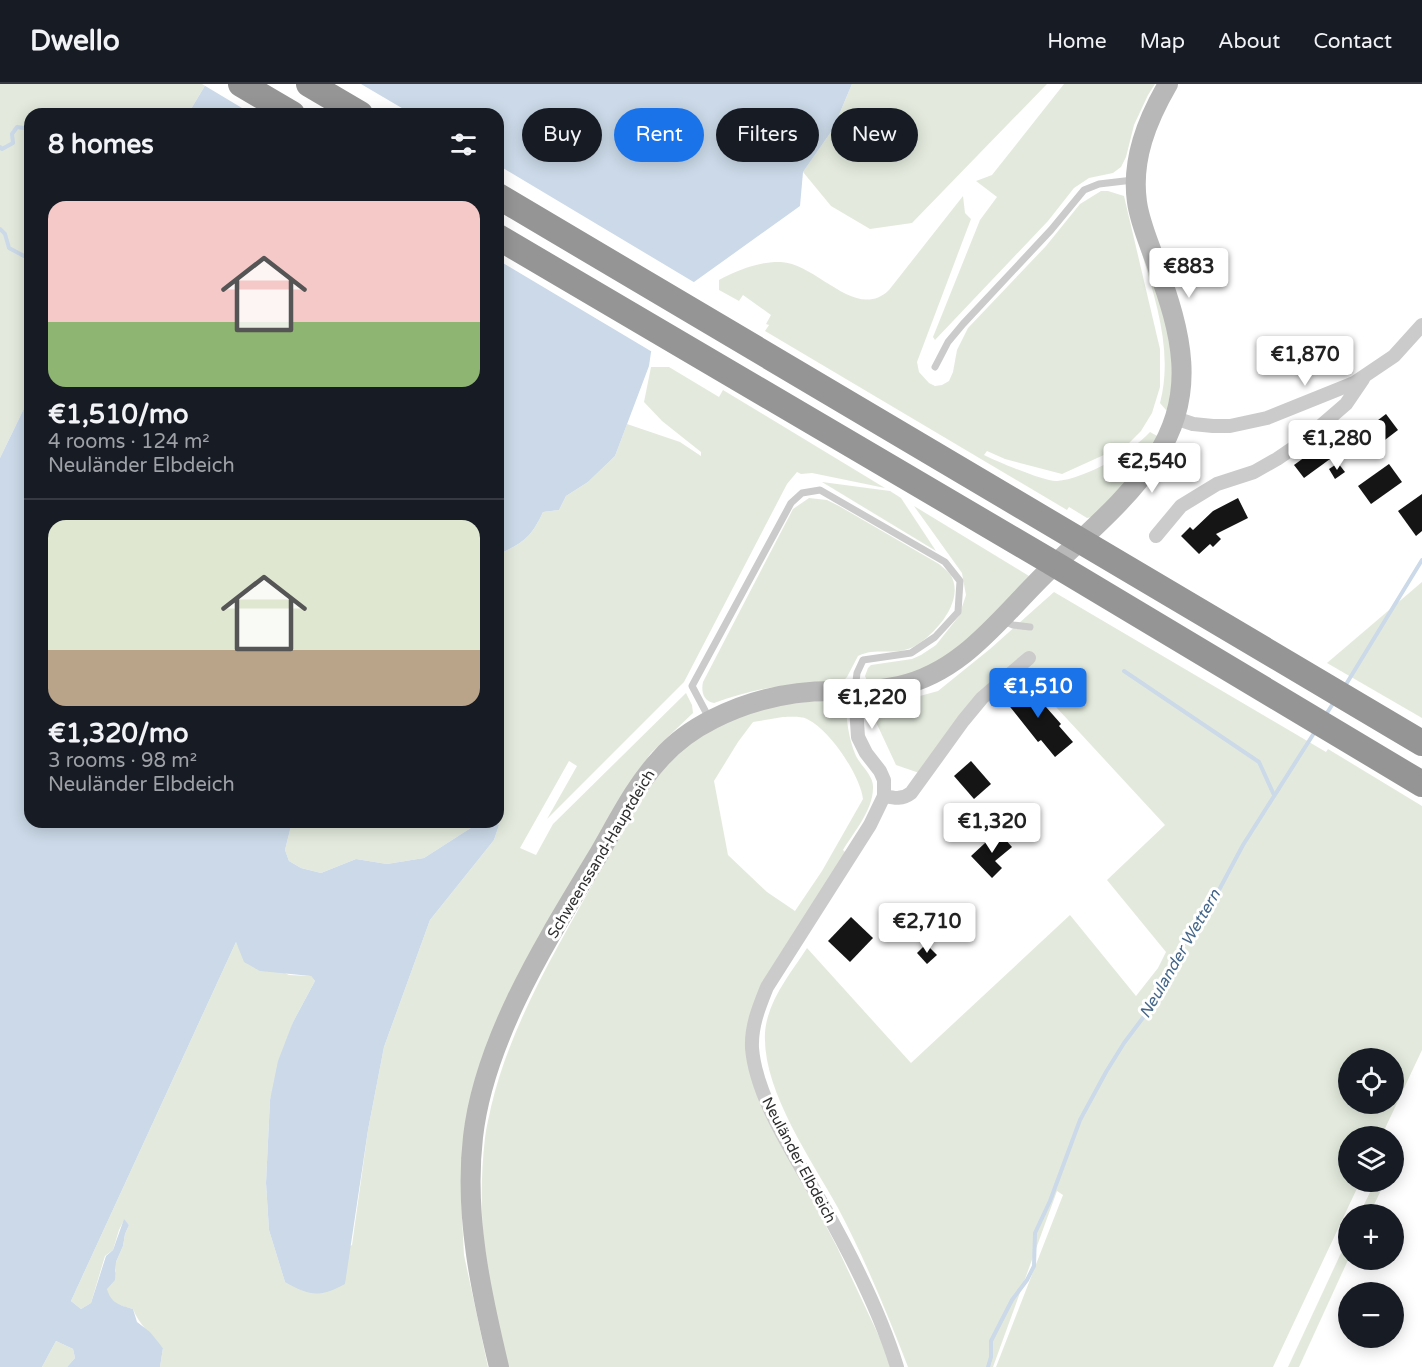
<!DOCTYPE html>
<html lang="en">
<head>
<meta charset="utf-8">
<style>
  :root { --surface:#171b24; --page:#242831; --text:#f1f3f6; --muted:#9ea1a6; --line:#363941; --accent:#1a73e8 }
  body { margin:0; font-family:"Varela Round",sans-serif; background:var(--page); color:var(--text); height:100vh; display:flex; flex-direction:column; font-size:22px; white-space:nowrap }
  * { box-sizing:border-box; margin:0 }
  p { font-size:20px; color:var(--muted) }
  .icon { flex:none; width:33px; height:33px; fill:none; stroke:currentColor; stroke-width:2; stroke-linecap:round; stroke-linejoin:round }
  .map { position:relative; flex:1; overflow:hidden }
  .panel { position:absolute; left:24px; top:24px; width:480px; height:720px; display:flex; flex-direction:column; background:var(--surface); border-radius:18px; box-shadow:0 3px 15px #0003 }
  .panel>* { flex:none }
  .hud { position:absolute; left:522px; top:24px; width:570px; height:54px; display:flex; gap:12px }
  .fabs { position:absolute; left:1338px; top:964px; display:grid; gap:12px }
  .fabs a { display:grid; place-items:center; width:66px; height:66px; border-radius:50%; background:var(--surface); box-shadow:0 3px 15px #0003; font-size:30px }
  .price { position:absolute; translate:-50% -51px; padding:0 14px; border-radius:6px; background:#fff; color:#222; font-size:20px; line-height:39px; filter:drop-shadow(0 2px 3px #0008) }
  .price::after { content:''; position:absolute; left:50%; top:36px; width:18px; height:14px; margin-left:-9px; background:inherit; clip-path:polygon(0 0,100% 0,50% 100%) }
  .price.on { background:var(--accent); color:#fff }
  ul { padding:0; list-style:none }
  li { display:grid; align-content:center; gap:12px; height:318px; padding:0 24px }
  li+li { border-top:2px solid var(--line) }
  li span { display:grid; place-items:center; height:186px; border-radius:18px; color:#555 }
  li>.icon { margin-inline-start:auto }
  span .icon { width:108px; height:108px; fill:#fffc; stroke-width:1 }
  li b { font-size:26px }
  h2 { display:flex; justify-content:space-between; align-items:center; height:72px; padding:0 24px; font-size:26px }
  .tag { padding:0 21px; border-radius:27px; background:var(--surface); box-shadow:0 3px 15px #0003; font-size:21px; line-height:54px }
  .tag.on { background:var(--accent); color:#fff }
  header { display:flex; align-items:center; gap:36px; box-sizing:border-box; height:84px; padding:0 30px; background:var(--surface); border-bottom:2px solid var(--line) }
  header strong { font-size:28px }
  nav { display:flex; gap:33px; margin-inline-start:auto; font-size:21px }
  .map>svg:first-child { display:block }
  .green { fill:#e3eadd; fill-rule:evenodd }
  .water { fill:#cbd9e8 }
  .pier { fill:#fff }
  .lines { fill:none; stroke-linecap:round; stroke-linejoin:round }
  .stream { stroke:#cbd9e8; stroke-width:4 }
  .building { fill:#151515 }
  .lane { stroke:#cbcbcb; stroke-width:7 }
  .street { stroke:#cbcbcb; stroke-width:14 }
  .secondary { stroke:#b8b8b8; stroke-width:20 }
  .highway { stroke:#959595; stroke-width:26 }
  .labels { text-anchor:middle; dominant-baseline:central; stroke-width:6; stroke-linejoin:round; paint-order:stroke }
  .street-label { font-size:15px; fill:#2e2e2e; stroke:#fff }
  .water-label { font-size:16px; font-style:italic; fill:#446689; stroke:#fff }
</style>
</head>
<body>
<header>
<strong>Dwello</strong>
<nav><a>Home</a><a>Map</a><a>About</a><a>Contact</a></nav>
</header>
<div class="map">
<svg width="1422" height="1283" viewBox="0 0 1422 1283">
  <rect width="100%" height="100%" fill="#fff"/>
  <g class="green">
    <path d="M0,0H206L188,30H30V312L0,374Z"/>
    <path d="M852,0H1047L912,139L870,145L831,122L803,88L833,45Z"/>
    <path d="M1064,0H1155L1148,11L1134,41L1126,73L1121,83L1113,89L1089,94L1074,104L1048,137L935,256L933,253L980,136L997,113L976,97L992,91Z"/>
    <path d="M1101,107H1108L1124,112L1160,265V303L1152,329L1141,347L1128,360L1062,390L1005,375L987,367L984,371C996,377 1045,398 1057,397C1084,395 1132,368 1150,348L1159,353L1140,382L1097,432L1087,434L1069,423L1067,426L765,247L769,241L766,240L771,231L743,211L739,217L719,206V196C737,186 761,177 781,178C818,180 856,238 889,206L963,112L965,129L971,135L917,278L919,288L929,299L935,302L942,301L949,297L953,288L957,266L968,244L1046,162L1080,120Z"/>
    <path d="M1136,149L1171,248L1173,305L1169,324L1166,326L1160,319C1175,262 1151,204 1136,149Z"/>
    <path d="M651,283H669L719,313L723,306L885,404L812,389L801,390L797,388L787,400L684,598L547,735L577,682L569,677L520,764L536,771L553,740L686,609L692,621L693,629L651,669L624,707L516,902L463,1096L462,1134L464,1171L488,1283H160L163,1264C152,1251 139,1241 133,1225C118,1221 111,1220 106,1205L116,1187V1178L123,1162L125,1150L129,1141L124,1136L119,1146L113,1166L105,1172L91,1219L81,1225L71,1217L236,858L240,866L289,891L311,892L315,897L293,938L270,1016L266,1099L269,1146L285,1198L352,1161L368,1046L384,963L430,836L494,756L499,741L496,738H498V470C523,460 532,452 543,428L559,426L566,412L588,398L615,372L627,340L680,358L701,372V368L662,337L644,318Z"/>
    <path d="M822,398L890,407L901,414L936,467Z"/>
    <path d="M809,414L827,416L839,422L939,480C942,483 947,486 950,490C967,516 934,552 913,563C895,572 875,563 858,572L847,593L841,599C794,598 758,603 714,619C703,617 701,607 703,598L793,425Z"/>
    <path d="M914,422L1029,492C999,527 967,570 923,588C906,595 885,596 868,599L865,592L868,584L871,581L912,575L921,571L936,561L959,532L966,511L962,489Z"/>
    <path d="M1422,498V634L1327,579Z"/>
    <path d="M1054,508L1326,668L1328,665L1422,722V966L1381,1053H1348V1098H1360L1273,1283H996L1063,1111L1057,1107L993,1283H908C887,1229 865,1175 838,1124C811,1075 762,1006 765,949C767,917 791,889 807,864L911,979L1070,831L1136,912L1158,884L1166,868L1107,796L1165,741L1020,584L963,637L925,691L896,681L868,621L909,615L938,607L990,565ZM1348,975H1394V1020H1348Z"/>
    <path d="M830,616L845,617C847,636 848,654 856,672C861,682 874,692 873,704C873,726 854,748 843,766L846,769L756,918L759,1014L837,1163L885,1265L890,1283H507C500,1257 491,1230 488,1203C482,1154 479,1104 485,1054C486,1044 489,1033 491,1023C511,939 557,864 599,789C624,745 648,691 689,659C733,625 778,620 830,616ZM783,633C790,633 801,632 807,635C830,646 860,691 863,715L822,787L795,827L767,808L728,771L714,697L738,658L753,638Z"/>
    <path d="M292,738H480L424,774L387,780L356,775L321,789L301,784L289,777L285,766Z"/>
    <path d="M1375,1098H1385L1369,1131H1359Z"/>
    <path d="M1348,1154V1176L1299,1283H1288Z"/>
    <path d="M56,1257L73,1265L75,1274L67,1283H42Z"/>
  </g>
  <g class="water">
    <path d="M206,0H852L833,45L803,88L800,122L694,198L669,225L651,268L649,282L615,372L588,398L566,412L559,426L543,428C532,452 523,460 498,470V30H188Z"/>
    <path d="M30,312V738H292L285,766L289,777L301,784L321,789L356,775L387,780L424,774L480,738H496L499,741L494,756L430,836L384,963L368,1046L345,1200C319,1214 310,1212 285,1198L269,1146L266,1099L270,1016L278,977L293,938L315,897L311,892L260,887L244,878L236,858L71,1217L81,1225L91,1219L106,1172L113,1166L124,1135L129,1141L125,1150L123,1162L116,1178L115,1196L107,1205C111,1219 119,1221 133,1225L137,1238L150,1248L163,1264L160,1283H67L75,1274L73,1265L56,1257L42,1283H0V374Z"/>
  </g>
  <g class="pier">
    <path d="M202,0H361L412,30H252Z"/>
    <path d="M498,81L697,200L672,226L654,269L498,176Z"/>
  </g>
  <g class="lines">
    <g class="stream">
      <path d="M0,63L2,65L13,59L12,50L17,43L30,45"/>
      <path d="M0,145L5,150L9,164L24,172H30"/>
      <path d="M1124,587L1259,678L1274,711"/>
      <path d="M1345,602L1422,476"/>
      <path d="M1325,632L1334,618"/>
      <path d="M988,1283L991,1273V1257L1012,1216L1027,1196L1034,1182L1035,1149L1050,1117L1080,1036L1106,988L1124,959L1154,919L1185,858L1219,806L1243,761L1316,646"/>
    </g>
  </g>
  <g class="building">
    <path d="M1386,330L1398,346L1377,362L1365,346Z"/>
    <path d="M1320,362L1330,375L1304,394L1294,381Z"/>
    <path d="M1338,379L1345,388L1335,395L1329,385Z"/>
    <path d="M1389,380L1402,398L1371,420L1358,402Z"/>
    <path d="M1422,410V447L1416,452L1398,427Z"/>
    <path d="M1238,414L1248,434L1216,450L1221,455L1213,463L1210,460L1199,470L1181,452L1190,443L1193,446L1213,427Z"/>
    <path d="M1024,598L1061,640L1059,642L1073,658L1055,673L1041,656L1038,658L1003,614Z"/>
    <path d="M971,677L991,700L974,715L954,692Z"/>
    <path d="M998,747L1012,763L995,777L1002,784L992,794L971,772Z"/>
    <path d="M851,833L873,854L850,878L828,857Z"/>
    <path d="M926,860L937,871L927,880L917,869Z"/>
  </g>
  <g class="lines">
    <g class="lane">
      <path d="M935,283L948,258L963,240L1051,146L1084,106L1099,100L1133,96"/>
      <path d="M1004,537L1013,541L1030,543"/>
      <path d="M709,634L692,602L791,419L802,409L820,406L945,478L960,497L958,528L935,553L911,569L863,576L857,589L855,605"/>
    </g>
    <g class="street">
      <path d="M1175,334L1193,340L1213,342H1230L1267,334L1354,299L1394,272L1422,241"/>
      <path d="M1156,452L1181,422L1217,400L1254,388L1277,375L1302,358L1346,320L1363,295"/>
      <path d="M855,608L858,653L866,669L880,687L884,696V712L870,741L767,903C759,923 751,942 752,964C756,1016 800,1080 825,1125C852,1173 881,1231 897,1283"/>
      <path d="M884,712C894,714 902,716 911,709L963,637L982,614L1029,574"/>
    </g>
    <path class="secondary" d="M499,1283C481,1208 464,1131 473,1053C484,955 547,856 597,773C616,741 634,703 660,675C674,659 693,645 713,635C750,616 791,607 833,607C856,607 876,607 899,602C964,588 1002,531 1048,487C1085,451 1128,416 1156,373C1198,309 1181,248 1157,182C1150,161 1140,140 1137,118C1131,76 1147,36 1168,0"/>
    <g class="highway">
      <path d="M241,0L292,30"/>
      <path d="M309,0L360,30"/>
      <path d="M498,112L1422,659"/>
      <path d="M498,153L1046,475L1422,700"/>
    </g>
  </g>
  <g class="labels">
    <g class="street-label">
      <text transform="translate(601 770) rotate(-59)">Schweenssand-Hauptdeich</text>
      <text transform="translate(799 1076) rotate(62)">Neuländer Elbdeich</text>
    </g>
    <g class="water-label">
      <text transform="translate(1180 870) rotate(-60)">Neulander Wettern</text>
    </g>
  </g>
</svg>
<div class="fabs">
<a><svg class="icon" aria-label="locate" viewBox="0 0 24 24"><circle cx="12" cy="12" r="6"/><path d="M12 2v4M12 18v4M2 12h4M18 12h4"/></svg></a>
<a><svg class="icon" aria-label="layers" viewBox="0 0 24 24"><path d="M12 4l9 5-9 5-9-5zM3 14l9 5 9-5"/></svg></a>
<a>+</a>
<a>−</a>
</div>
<b class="price" style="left:1189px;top:215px">€883</b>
<b class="price" style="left:1305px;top:303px">€1,870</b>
<b class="price" style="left:1337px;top:387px">€1,280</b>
<b class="price" style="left:1152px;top:410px">€2,540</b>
<b class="price on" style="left:1038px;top:635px">€1,510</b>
<b class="price" style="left:872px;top:646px">€1,220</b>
<b class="price" style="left:992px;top:770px">€1,320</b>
<b class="price" style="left:927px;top:870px">€2,710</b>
<div class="hud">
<a class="tag">Buy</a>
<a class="tag on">Rent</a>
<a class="tag">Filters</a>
<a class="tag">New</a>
</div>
<section class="panel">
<h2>8 homes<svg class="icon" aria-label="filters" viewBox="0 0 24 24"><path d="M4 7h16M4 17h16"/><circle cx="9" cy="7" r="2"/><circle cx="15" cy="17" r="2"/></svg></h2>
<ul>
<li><span style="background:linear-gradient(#f6c9c9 65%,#8fb573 0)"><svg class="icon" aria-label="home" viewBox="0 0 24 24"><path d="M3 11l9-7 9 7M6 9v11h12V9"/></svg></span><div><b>€1,510/mo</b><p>4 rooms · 124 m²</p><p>Neuländer Elbdeich</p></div></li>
<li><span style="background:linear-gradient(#dfe7d0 70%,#b9a48a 0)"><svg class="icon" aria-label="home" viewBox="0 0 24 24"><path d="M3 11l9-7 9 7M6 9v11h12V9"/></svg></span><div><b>€1,320/mo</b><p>3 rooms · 98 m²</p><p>Neuländer Elbdeich</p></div></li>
</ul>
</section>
</div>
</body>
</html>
